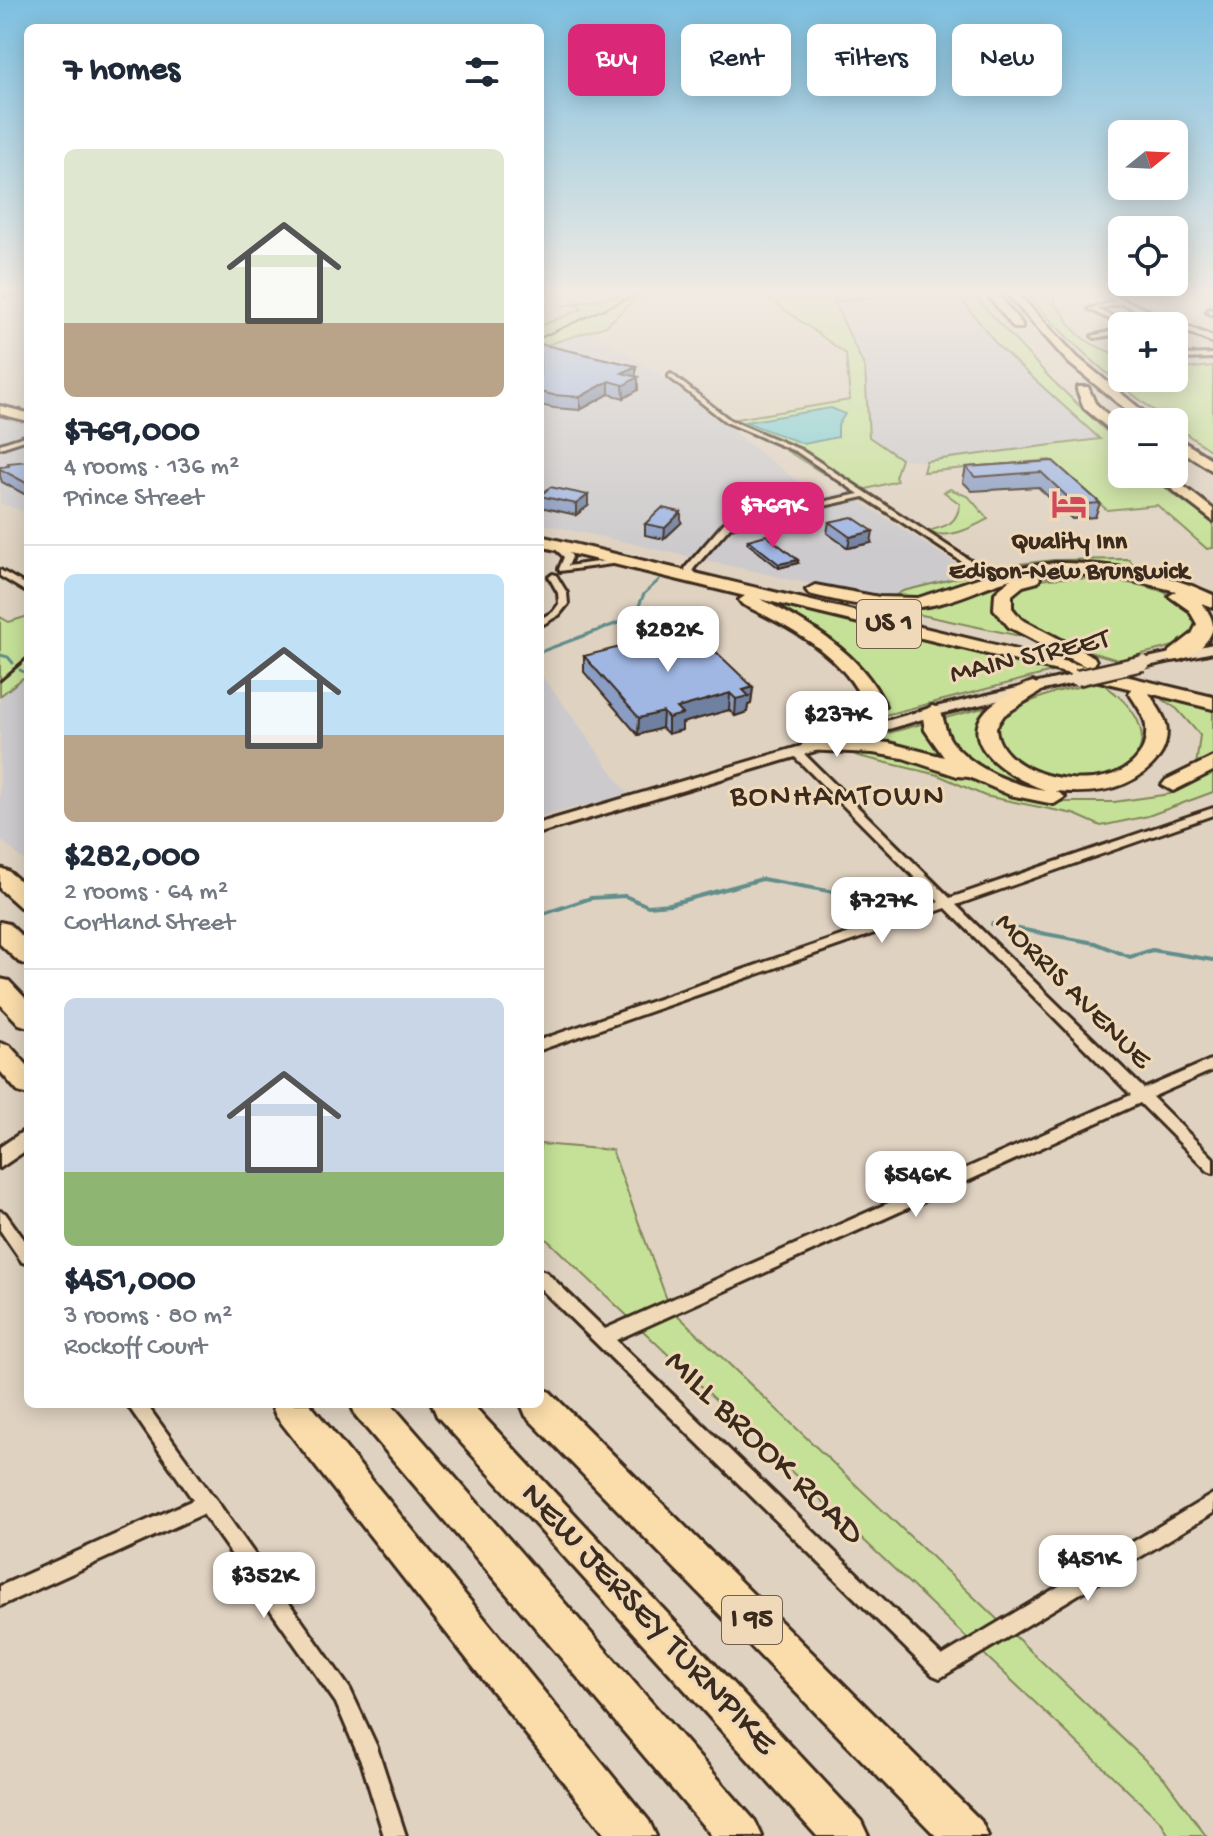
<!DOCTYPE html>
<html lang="en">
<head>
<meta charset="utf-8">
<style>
  :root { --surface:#fff; --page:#f6f6f7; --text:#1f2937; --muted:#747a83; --line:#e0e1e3; --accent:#db2777 }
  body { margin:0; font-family:"Gochi Hand",sans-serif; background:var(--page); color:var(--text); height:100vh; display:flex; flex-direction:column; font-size:30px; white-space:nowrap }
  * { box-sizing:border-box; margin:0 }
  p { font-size:26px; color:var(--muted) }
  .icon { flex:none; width:44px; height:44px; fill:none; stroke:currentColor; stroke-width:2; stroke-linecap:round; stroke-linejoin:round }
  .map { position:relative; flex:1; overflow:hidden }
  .side { position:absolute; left:24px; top:24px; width:520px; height:1384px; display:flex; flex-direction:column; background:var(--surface); border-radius:12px; box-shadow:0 4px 20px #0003 }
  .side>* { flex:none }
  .hud { position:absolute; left:568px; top:24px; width:524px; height:72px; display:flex; gap:16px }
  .needle { width:52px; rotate:72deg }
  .tools { position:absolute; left:1108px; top:120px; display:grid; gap:16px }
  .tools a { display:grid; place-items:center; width:80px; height:80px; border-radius:12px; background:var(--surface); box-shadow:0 4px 20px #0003; font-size:40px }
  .price { position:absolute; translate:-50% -68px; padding:0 18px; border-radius:16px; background:#fff; color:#222; font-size:26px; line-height:52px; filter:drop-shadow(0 2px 4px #0008) }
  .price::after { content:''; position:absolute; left:50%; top:48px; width:24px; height:18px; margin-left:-12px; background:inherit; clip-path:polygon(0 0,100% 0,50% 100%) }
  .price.active { background:var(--accent); color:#fff }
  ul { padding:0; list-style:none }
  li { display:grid; align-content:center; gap:16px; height:424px; padding:0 40px }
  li+li { border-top:2px solid var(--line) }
  li span { display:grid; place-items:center; height:248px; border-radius:12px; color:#555 }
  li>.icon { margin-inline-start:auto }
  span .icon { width:144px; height:144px; fill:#fffc; stroke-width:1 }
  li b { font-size:34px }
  h2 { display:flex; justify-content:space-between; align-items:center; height:96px; padding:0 40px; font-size:34px }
  .chip { padding:0 28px; border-radius:12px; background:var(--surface); box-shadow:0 4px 20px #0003; font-size:28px; line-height:72px }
  .chip.active { background:var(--accent); color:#fff }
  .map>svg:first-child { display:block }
  .built { fill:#cccacc }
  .green { fill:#c5e197; stroke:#80865a; stroke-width:2 }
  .water { fill:#7dcfd4; stroke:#638d8b; stroke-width:2 }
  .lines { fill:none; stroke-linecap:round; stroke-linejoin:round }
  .stream-far1 { stroke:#638d8b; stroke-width:3 }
  .stream { stroke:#638d8b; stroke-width:4 }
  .street-casing { stroke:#3b2a1e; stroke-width:6 }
  .secondary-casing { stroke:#3b2a1e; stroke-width:6 }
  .highway-casing { stroke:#3b2a1e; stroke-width:6 }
  .street { fill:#efd9b8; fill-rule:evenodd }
  .secondary { fill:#efd9b8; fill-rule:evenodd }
  .highway { fill:#fbddab; fill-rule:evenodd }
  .rail-far1 { stroke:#3b2a1e; stroke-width:2 }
  .rail { stroke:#3b2a1e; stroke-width:3 }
  .secondary-bridge-casing { stroke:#3b2a1e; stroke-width:19; stroke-linecap:butt }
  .secondary-bridge { stroke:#efd9b8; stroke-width:14 }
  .wall { fill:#8a9dc4; stroke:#3b2a1e; stroke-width:2 }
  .shaded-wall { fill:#7080a0; stroke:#3b2a1e; stroke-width:2 }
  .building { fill:#a0b7e4; stroke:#3b2a1e; stroke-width:2 }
  .labels { text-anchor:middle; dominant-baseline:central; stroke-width:6; stroke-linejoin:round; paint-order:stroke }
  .far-poi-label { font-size:26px; font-weight:bold; fill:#3b2a1e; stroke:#efd9b8 }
  .shield { fill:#efd9b8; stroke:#715e4c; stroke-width:2 }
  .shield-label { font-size:28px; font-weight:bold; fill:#3b2a1e }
  .street-label { font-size:30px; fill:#3b2a1e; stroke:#efd9b8 }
  .neighbourhood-label { font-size:32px; letter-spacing:2px; fill:#3b2a1e; stroke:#efd9b8 }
  .near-street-label { font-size:36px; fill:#3b2a1e; stroke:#efd9b8 }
</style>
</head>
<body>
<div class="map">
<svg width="1213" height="1836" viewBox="0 0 1213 1836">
  <rect width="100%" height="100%" fill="#dfd2c1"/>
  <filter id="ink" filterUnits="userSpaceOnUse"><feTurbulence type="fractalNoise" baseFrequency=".0125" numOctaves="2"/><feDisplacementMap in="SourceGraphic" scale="16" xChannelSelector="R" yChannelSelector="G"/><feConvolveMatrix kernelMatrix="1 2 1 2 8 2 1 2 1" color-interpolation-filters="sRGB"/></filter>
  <g filter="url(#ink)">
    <g class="built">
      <path d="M898,294H957L999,347L1101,440L926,461L901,459L869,437L865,368L834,302Z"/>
      <path d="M589,330L656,372L819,498L845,492L972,574L903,591L886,601L540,523V347Z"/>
      <path d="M0,414L28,421V513L0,503Z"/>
      <path d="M540,674L570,713L628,795L540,816Z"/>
      <path d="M23,677L28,681V864L0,839V696Z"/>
    </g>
    <g class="green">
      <path d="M624,294H650L634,300L606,326L540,347V326L582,309L574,304L561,306Z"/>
      <path d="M763,294H898L834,302L865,368L869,437L901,459L895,477L897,481L863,490L833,472L824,474L736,419L850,400L846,354Z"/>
      <path d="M957,294H976L985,308L1052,380L1122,446V474H1151L1170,492L1213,522V548L1207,549L1157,505L1107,510L1050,460L923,472L926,461L1100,439L999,347Z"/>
      <path d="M1027,294H1054L1055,306C1065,311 1065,318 1071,326C1083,343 1104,349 1122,357V378H1174V370L1213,366V452C1146,408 1080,357 1027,294Z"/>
      <path d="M950,489L969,497L988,519C971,528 947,541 928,531C947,526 956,525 960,504L944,492Z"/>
      <path d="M1129,559L1136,568L1213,592V597L1119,569L1039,566L930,598L886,601L903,591L1010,565L1054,560Z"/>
      <path d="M1015,578L994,597L999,618L1029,638L875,605L935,603Z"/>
      <path d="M1075,578C1106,580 1162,583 1185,604C1191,609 1195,619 1200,625L1191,639L1178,645L1118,660L1060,643L1014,616L1008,599C1022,577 1052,578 1075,578Z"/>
      <path d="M757,599L1052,672L881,716L886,701C851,650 809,628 757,599Z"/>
      <path d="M28,616V681L23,678L0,696V617L9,622Z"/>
      <path d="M1100,682C1213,758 1067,822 1006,755C1001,749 997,740 993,734L1001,713L1055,692Z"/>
      <path d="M1159,697L1213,710V755L1196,766L1200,735L1177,709Z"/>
      <path d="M995,705L978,725L983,750L1021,778L1054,791C1014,783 945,768 941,719Z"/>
      <path d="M925,723L934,745L965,769L914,748L867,739Z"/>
      <path d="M845,750L893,753L1042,802H1114L1170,794L1213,771V792L1148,816L1101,826L1074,814L985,796L938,775L858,756Z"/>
      <path d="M540,1144L612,1150L670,1308L1164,1778L1206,1836H1169L1162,1823L540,1233Z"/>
    </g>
    <path class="water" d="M831,408L845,414L838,425V437L804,444L745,422Z"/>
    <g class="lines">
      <g class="stream-far1">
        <path d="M540,652L634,617L644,594L659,580"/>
        <path d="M0,655L8,657L13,663"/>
        <path d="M20,670L28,674"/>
      </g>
      <g class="stream">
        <path d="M540,915L591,898L625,896L648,906L670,904L762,879L862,897"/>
        <path d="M992,924L1095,943L1130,957L1152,950L1213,960"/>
      </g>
      <g class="street-casing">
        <g id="street">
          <path d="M1122,300L1124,303L1097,309L1132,326H1124L1089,309Z"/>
          <path d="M1209,309L1213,311V315L1207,312Z"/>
          <path d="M1122,329V333L1095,338L1092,336Z"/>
          <path d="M1213,354V358L1181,359L1178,357L1181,355Z"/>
          <path d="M671,374L730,420L801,450L977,565L970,567L864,497L730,527L694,568L693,570L699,577L692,579L685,570L686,567L724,523L859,494L797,452L726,422L669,377V375Z"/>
          <path d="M28,435V439L0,448V444Z"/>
          <path d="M552,542H558L571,555L572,557L568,566L619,559L623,561L619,563L560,571L559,569L564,557L552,546Z"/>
          <path d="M0,570L28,586V593L0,576Z"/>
          <path d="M553,574L556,575L567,593L568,604L559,615L540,626V619L553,612L559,604L558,593L549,577Z"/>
          <path d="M795,748L799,749L950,898L1213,808V815L956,905L1144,1089L1213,1059V1070L1152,1097L1213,1158V1173L1208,1171L1140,1103L616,1340L942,1656L1213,1494V1513L940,1678L933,1675L540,1288V1270L546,1272L605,1329L1131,1095L946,908L540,1050V1040L939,902L791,753L790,751Z"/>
          <path d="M0,1211L5,1213L28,1245V1264L22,1262L0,1230Z"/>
          <path d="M127,1404H146L212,1495L214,1497L350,1689L377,1747L406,1836H384L362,1764L336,1703L203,1514L0,1606V1586L193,1500Z"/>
        </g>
      </g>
      <g class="secondary-casing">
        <g id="secondary">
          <path d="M1099,294H1109L1213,337V343Z"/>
          <path d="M1213,644V652L1143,667L1136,663L1143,659Z"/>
          <path d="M1077,674L1082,675V681L936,715L540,833V823L927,709Z"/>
          <path d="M28,1128V1149L0,1168V1147Z"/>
        </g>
      </g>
      <g class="highway-casing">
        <g id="highway">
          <path d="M987,294H997L1022,324V328H1014Z"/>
          <path d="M1007,294H1018L1077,357L1156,422H1141L1069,363Z"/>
          <path d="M1078,387H1088L1095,403L1122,429V440L1084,408L1077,390Z"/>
          <path d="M0,406L28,413V421L0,414Z"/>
          <path d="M1174,436L1213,460V471L1174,446Z"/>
          <path d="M1152,474H1168L1213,509V521Z"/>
          <path d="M540,536L1213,697V709L1149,693C1154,702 1161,711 1165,721C1169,732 1166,748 1159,757C1134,790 1095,795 1056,791L1065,797L1054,804L1010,795L969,777L957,776L903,758L873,753L804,750L801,746L804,742L851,740L843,734L865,706C846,656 788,626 742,604L739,600L745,596L540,546ZM760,599L1132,689L1129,693C1135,703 1145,715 1146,726C1153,805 998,789 996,727L1004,715L1040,692L1043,688L1033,682C1021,685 1010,693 1000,699C943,736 1007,778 1046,790C1014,786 973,769 952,742C944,732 945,719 939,708L932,706L922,712L925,730L944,757L889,743L855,740L860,738L885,706C863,654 808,623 760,599Z"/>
          <path d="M1055,563C1110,563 1163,571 1213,595V607L1202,603C1207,610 1213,618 1213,627C1211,643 1185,664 1169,660L1167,656L1169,652L1192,634L1197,624L1189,610L1169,596L1176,591L1111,575L1037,574L1040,578L1038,582L1023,586L1012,595V608L1021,619L1094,657L1096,661L1094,665L1087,667L1009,627L994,609L995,593L1011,579C988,585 968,596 945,602C900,615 854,605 809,594L806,590L815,585L879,597L918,598L999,571Z"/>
          <path d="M1213,757V771L1173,791L1162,785L1166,780Z"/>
          <path d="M0,868L8,871L28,888V909L20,907L0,889Z"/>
          <path d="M0,922L9,924L28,942V965L19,962L0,944Z"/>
          <path d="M0,979L9,981L28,1001V1027L19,1024L0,1004Z"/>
          <path d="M0,1043L10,1046L28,1066V1095L18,1092L0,1071Z"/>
          <path d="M540,1388L550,1392L981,1821L988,1836H936L526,1416L521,1404H540Z"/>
          <path d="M271,1404H310L649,1821L656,1836H606L276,1416Z"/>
          <path d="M351,1404H391L755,1821L762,1836H712L356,1416Z"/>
          <path d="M432,1404H472L861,1821L868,1836H817L437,1416Z"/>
        </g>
      </g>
      <use href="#street" class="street"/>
      <use href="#secondary" class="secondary"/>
      <use href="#highway" class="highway"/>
      <path class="rail-far1" d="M540,338L637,294"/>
      <path class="rail" d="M0,681L28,657"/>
      <g class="secondary-bridge-casing">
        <path id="secondary-bridge" d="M1077,678L1143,663"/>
      </g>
      <use href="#secondary-bridge" class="secondary-bridge"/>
    </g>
    <g class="wall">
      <path d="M540,344L636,366V376L638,390L624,398L609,394L580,410L554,408L540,405Z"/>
      <path d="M28,461V496L2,482L0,476V467Z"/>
      <path d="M1053,461L1100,503L1095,517L1072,519L1038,487L972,491L963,482L966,467Z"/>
      <path d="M540,495L588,506L576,515L540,507Z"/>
      <path d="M829,522L871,543L848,548L827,533Z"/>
      <path d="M681,523L664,539L645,535V524Z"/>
      <path d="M748,540L798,563L779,568L747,543Z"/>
      <path d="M584,656L753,687L751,704L748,705L747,712L735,716L729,710L682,723V730L668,734L662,728L638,735L584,672Z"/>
    </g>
    <g class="shaded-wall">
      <path d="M4,294H23L5,298Z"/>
      <path d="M636,366V378L638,377V390L624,398L622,373Z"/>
      <path d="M609,381V394L580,410V397Z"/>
      <path d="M588,495V506L576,515V504Z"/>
      <path d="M681,512V523L664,539L665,528Z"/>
      <path d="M873,531L871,543L848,548L850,537Z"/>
      <path d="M798,560V563L779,568V564Z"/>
      <path d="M753,687L751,704L748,705L747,712L735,716L736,699L743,690Z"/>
      <path d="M730,693L729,710L682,723V730L668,734V718L677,708Z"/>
      <path d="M663,712L662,728L638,735L639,718Z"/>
    </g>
    <g class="building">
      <path d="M540,344L636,366L622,373L638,377L624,385L609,381L580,397L553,395L540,392Z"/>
      <path d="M28,461V484L0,469V467L9,466L8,463Z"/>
      <path d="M1053,461L1100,503L1076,505L1041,472L975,477L966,467Z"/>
      <path d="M550,487L588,495L576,504L540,496Z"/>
      <path d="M662,508L681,512L665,528L645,524Z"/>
      <path d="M852,517L873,531L850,537L829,522Z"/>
      <path d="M766,535L798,560L779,564L748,540Z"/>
      <path d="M692,629L753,687L743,690L749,696L736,699L730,693L677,708L683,714L668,718L663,712L639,718L584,656Z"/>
    </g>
  </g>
  <linearGradient id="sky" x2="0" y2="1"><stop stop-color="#7dbfe0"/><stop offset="0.53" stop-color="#f1ebe3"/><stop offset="1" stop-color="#f1ebe3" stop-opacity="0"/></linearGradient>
  <rect width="1213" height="551" fill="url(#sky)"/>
  <defs>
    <g id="hotel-bare" transform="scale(2.76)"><path d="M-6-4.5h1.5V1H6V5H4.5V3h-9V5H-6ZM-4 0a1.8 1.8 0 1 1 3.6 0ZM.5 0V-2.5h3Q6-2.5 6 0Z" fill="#d1495b" stroke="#efd9b8" stroke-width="2.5" paint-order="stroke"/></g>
  </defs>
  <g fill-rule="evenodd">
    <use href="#hotel-bare" x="1069" y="504"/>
  </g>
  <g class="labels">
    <g class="far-poi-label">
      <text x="1069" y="543">Quality Inn<tspan x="1069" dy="30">Edison-New Brunswick</tspan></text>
    </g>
    <g class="shield">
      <rect x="857" y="600" width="64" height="48" rx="6"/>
      <rect x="722" y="1596" width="60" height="48" rx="6"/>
    </g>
    <g class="shield-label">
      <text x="889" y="624">US 1</text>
      <text x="752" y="1620">I 95</text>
    </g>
    <g class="street-label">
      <text transform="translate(1030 658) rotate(-13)">MAIN STREET</text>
      <text transform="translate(1072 992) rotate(45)">MORRIS AVENUE</text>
    </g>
    <g class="neighbourhood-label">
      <text x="838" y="798">BONHAMTOWN</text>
    </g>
    <g class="near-street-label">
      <text transform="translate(763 1449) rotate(44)">MILL BROOK ROAD</text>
      <text transform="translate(647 1620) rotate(47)">NEW JERSEY TURNPIKE</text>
    </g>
  </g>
</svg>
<div class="tools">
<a><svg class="needle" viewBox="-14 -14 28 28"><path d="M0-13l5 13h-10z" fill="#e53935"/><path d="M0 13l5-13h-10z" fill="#747a83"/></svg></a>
<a><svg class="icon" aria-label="locate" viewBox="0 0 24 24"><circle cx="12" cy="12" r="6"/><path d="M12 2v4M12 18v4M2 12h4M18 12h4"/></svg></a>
<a>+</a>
<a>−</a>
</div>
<b class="price active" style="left:773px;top:550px">$769K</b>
<b class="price" style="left:668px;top:674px">$282K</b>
<b class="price" style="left:837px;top:759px">$237K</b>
<b class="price" style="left:882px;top:945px">$727K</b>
<b class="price" style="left:916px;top:1219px">$546K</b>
<b class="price" style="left:1088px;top:1603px">$451K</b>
<b class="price" style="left:264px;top:1620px">$352K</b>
<div class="hud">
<a class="chip active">Buy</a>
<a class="chip">Rent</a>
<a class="chip">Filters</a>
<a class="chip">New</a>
</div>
<section class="side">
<h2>7 homes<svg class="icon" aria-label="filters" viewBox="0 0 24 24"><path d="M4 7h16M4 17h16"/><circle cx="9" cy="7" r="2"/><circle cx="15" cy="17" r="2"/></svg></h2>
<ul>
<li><span style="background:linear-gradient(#dfe7d0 70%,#b9a48a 0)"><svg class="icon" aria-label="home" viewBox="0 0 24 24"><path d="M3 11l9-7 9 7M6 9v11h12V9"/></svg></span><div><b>$769,000</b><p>4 rooms · 136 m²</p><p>Prince Street</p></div></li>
<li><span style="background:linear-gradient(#bfe0f5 65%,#b9a48a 0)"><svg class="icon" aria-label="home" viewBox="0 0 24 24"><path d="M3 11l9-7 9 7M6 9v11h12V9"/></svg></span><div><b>$282,000</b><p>2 rooms · 64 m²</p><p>Cortland Street</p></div></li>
<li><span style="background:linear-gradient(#c9d6e8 70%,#8fb573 0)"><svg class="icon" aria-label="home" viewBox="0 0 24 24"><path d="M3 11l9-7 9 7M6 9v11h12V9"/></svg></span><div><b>$451,000</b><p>3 rooms · 80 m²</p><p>Rockoff Court</p></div></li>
</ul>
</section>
</div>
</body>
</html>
